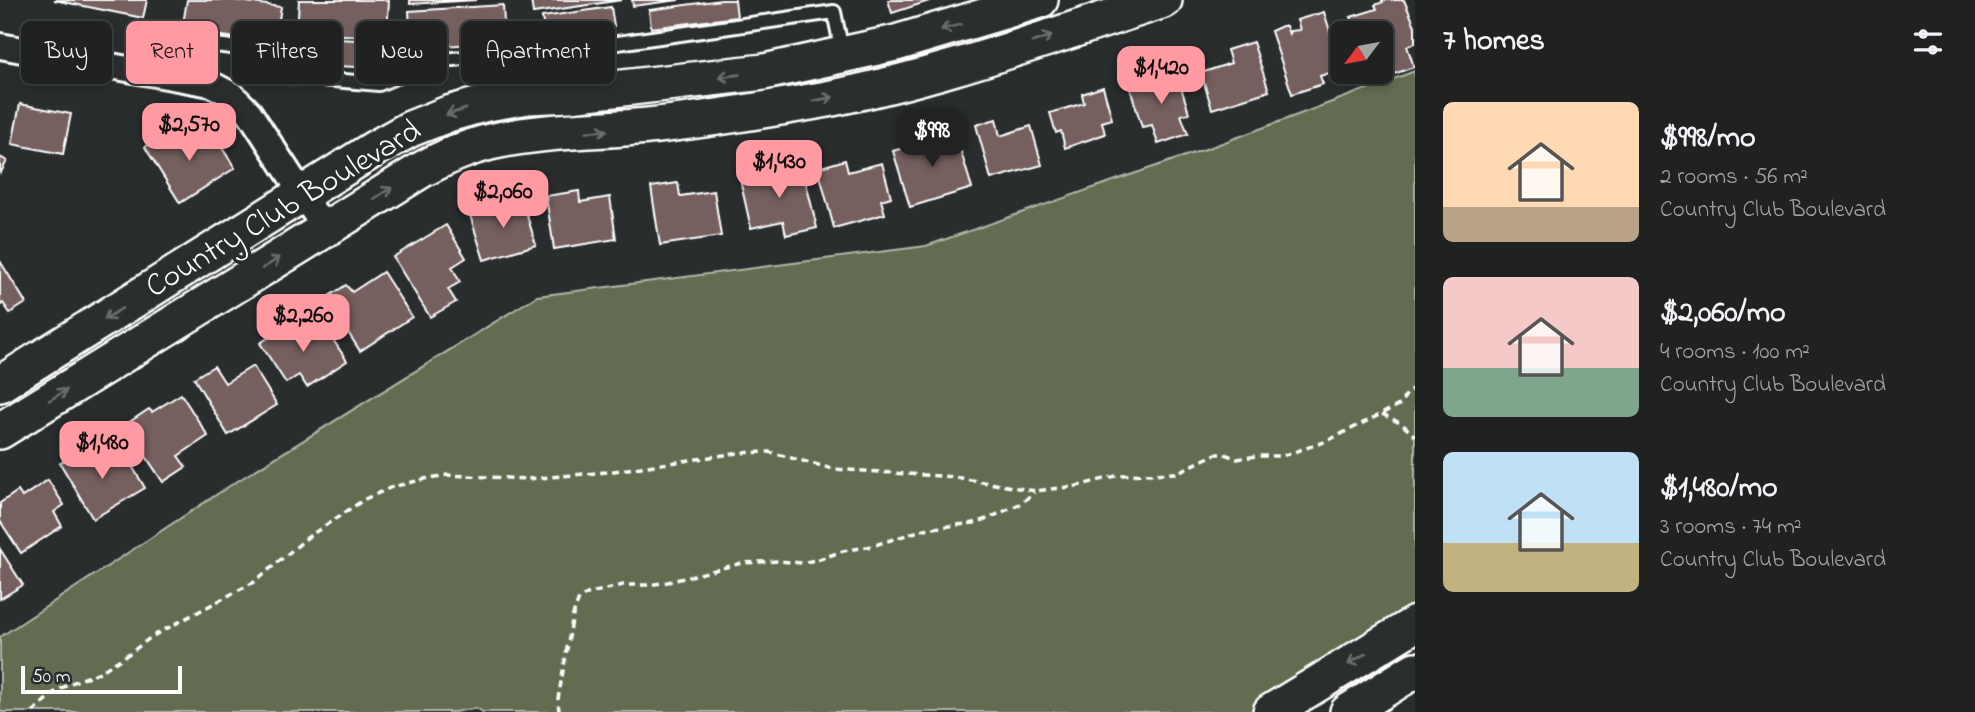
<!DOCTYPE html>
<html lang="en">
<head>
<meta charset="utf-8">
<style>
  :root { --surface:#202222; --page:#282a2a; --text:#f1f3f6; --muted:#a2a4a5; --line:#3d3f40; --accent:#ff9aa2 }
  body { margin:0; font-family:"Indie Flower",sans-serif; background:var(--page); color:var(--text); height:100vh; display:flex; flex-direction:column; font-size:26px; white-space:nowrap }
  * { box-sizing:border-box; margin:0 }
  p { font-size:23px; color:var(--muted) }
  .icon { flex:none; width:38px; height:38px; fill:none; stroke:currentColor; stroke-width:2; stroke-linecap:round; stroke-linejoin:round }
  .map { position:relative; flex:1; overflow:hidden }
  .panel { display:flex; flex-direction:column; background:var(--surface); width:560px }
  .panel>* { flex:none }
  .top-card { position:absolute; left:21px; top:21px; width:665px; height:63px; display:flex; gap:14px }
  .needle { width:46px; rotate:238deg }
  .tools { position:absolute; left:1330px; top:21px; display:grid; gap:14px }
  .tools a { display:grid; place-items:center; width:63px; height:63px; border-radius:10px; background:var(--surface); box-shadow:0 4px 10px #0003,0 0 0 2px var(--line); font-size:35px }
  .scale { position:absolute; left:21px; bottom:18px; width:161px; box-sizing:border-box; padding-left:7px; border:4px solid #fff; border-top:0; font-size:19px; line-height:24px; white-space:nowrap; color:#fff; -webkit-text-stroke:5px #2a2d2e; paint-order:stroke }
  .price { position:absolute; translate:-50% -60px; padding:0 16px; border-radius:14px; background:var(--accent); color:#111; font-size:23px; line-height:46px; filter:drop-shadow(0 2px 4px #0008) }
  .price::after { content:''; position:absolute; left:50%; top:42px; width:21px; height:16px; margin-left:-10px; background:inherit; clip-path:polygon(0 0,100% 0,50% 100%) }
  .price.selected { background:#222; color:#fff }
  ul { padding:0; list-style:none }
  li { display:flex; align-items:center; gap:21px; height:175px; padding:0 28px }
  li span { display:grid; place-items:center; flex:none; width:196px; height:140px; border-radius:10px; color:#555 }
  li>.icon { margin-inline-start:auto }
  span .icon { width:84px; height:84px; fill:#fffc; stroke-width:1 }
  li b { font-size:30px }
  h2 { display:flex; justify-content:space-between; align-items:center; height:84px; padding:0 28px; font-size:30px }
  .tag { padding:0 24px; border-radius:10px; background:var(--surface); box-shadow:0 4px 10px #0003,0 0 0 2px var(--line); font-size:24px; line-height:63px }
  .tag.selected { background:var(--accent); color:#111 }
  main { display:flex; flex:1; min-height:0 }
  .map>svg:first-child { display:block }
  .green { fill:#646c51; stroke:#b2b6a8; stroke-width:2 }
  .building { fill:#74615e; stroke:#fff; stroke-width:2 }
  .lines { fill:none; stroke-linecap:round; stroke-linejoin:round }
  .lane-casing { stroke:#fff; stroke-width:18 }
  .street-casing { stroke:#fff; stroke-width:30 }
  .secondary-casing { stroke:#fff; stroke-width:40 }
  .path { stroke:#fff; stroke-width:3.5; stroke-dasharray:7 5; stroke-linecap:butt }
  .lane { stroke:#2a2d2e; stroke-width:12 }
  .street { stroke:#2a2d2e; stroke-width:24 }
  .secondary { stroke:#2a2d2e; stroke-width:35 }
  .oneway { stroke:#6a6c6d }
  .labels { text-anchor:middle; dominant-baseline:central; stroke-width:7; stroke-linejoin:round; paint-order:stroke }
  .street-label { font-size:32px; fill:#fff; stroke:#2a2d2e }
</style>
</head>
<body>
<main>
<div class="map">
<svg width="1415" height="712" viewBox="0 0 1415 712">
  <rect width="100%" height="100%" fill="#2a2d2e"/>
  <filter id="ink" filterUnits="userSpaceOnUse"><feTurbulence type="fractalNoise" baseFrequency=".0143" numOctaves="2"/><feDisplacementMap in="SourceGraphic" scale="14" xChannelSelector="R" yChannelSelector="G"/><feConvolveMatrix kernelMatrix="1 2 1 2 8 2 1 2 1" color-interpolation-filters="sRGB"/></filter>
  <g filter="url(#ink)">
    <path class="green" d="M1415,71V610L1250,712H483L476,708L455,712H0V637L231,485L537,296L926,246L1214,146Z"/>
    <g class="building">
      <path d="M54,0H147L143,18Z"/>
      <path d="M187,0H233L281,7L275,44L182,30Z"/>
      <path d="M299,0H389L387,37L297,33Z"/>
      <path d="M410,0H477L410,4Z"/>
      <path d="M531,0H622L533,13Z"/>
      <path d="M632,0H679L633,6Z"/>
      <path d="M721,0H735L737,17L651,28L649,10Z"/>
      <path d="M888,0H929V1L892,13Z"/>
      <path d="M1382,0H1404L1415,26V43L1407,46L1414,67L1377,80L1374,72H1381V33H1357L1351,17L1377,9L1375,5L1383,2Z"/>
      <path d="M503,5L505,42L411,48L409,11Z"/>
      <path d="M611,7L614,26L545,36L542,17Z"/>
      <path d="M1324,12L1342,69L1320,76L1323,84L1292,94L1271,31L1282,26H1286L1289,34L1290,31L1300,30L1297,20Z"/>
      <path d="M297,37L377,41L376,68L296,64Z"/>
      <path d="M1253,42L1269,91L1212,109L1201,73L1231,63L1227,50Z"/>
      <path d="M1176,71L1189,113L1181,115L1188,134L1158,144L1152,125L1142,127L1128,82L1152,75L1154,80Z"/>
      <path d="M1103,87L1112,119L1102,122L1105,134L1065,148L1061,131L1056,133L1050,113L1084,103L1082,94Z"/>
      <path d="M20,104L71,114L63,154L12,144Z"/>
      <path d="M996,119L1000,136L1031,126L1042,165L991,179L976,125Z"/>
      <path d="M170,131L178,142L196,131L202,141L213,134L235,168L180,203L145,147Z"/>
      <path d="M955,132L972,188L910,207L893,151Z"/>
      <path d="M0,157L7,161L0,174Z"/>
      <path d="M845,160L848,172L882,163L891,197L881,200L885,214L834,228L818,168Z"/>
      <path d="M802,166L817,228L786,235L783,221L751,228L739,175L759,171L761,175Z"/>
      <path d="M678,183L680,196L714,191L721,236L660,245L651,187Z"/>
      <path d="M579,191L580,202L610,197L616,239L554,249L546,196Z"/>
      <path d="M522,199L536,245L484,260L470,215Z"/>
      <path d="M446,225L466,258L452,267L460,282L448,289L456,302L430,317L393,257Z"/>
      <path d="M0,261L26,303L10,313L3,303L0,306Z"/>
      <path d="M383,272L412,317L360,351L326,298L346,285L352,292Z"/>
      <path d="M293,322L303,336L322,323L347,361L307,387L299,375L286,383L260,343Z"/>
      <path d="M214,366L225,383L253,366L277,405L228,435L194,378Z"/>
      <path d="M181,394L208,436L178,456L186,467L163,482L125,425L149,409L152,412Z"/>
      <path d="M85,449L94,465L122,449L145,488L93,519L60,463Z"/>
      <path d="M48,480L64,505L54,512L62,526L21,553L0,521V503L18,491L22,497Z"/>
      <path d="M0,549L23,585L0,599Z"/>
    </g>
    <g class="lines">
      <g class="lane-casing">
        <g id="lane">
          <path d="M187,80L193,42L261,51L286,76L379,84L434,61L492,55L499,101"/>
          <path d="M561,93L555,52L834,12L842,51"/>
        </g>
      </g>
      <g class="street-casing">
        <path id="street" d="M0,46L211,84L232,95L249,112L325,229"/>
      </g>
      <g class="secondary-casing">
        <g id="secondary">
          <path d="M0,384L374,149L410,129L448,114L487,103L528,96L569,94L764,72L896,43L1040,0"/>
          <path d="M0,431L421,170C443,158 465,148 490,142C541,130 596,131 648,126C706,120 764,110 822,100C938,78 1051,36 1164,0"/>
          <path d="M1271,712L1415,624"/>
          <path d="M1348,712L1415,670"/>
        </g>
      </g>
      <g class="path">
        <path d="M1382,414L1402,424L1415,436"/>
        <path d="M33,712L52,694L69,684L100,672L133,651L151,637L254,582L308,537L365,499L392,487L429,478L448,475L528,479L607,472L738,453L769,452L833,469L954,477L1035,491L1077,486L1120,475L1176,473L1216,454H1225L1237,459L1257,456H1282L1327,441L1399,405L1408,392L1415,387"/>
        <path d="M559,712L558,699L573,615L579,599L587,594L623,585H647L668,582L742,563L779,561L802,563L820,559L843,551L872,546L925,529L974,523L987,519L1022,503L1034,492"/>
      </g>
      <use href="#lane" class="lane"/>
      <use href="#street" class="street"/>
      <use href="#secondary" class="secondary"/>
    </g>
    <defs><path id="oneway-shaft" d="M-6 0H5M1.5-3L5.5 0L1.5 3" fill="none" stroke-width="1.6" stroke-linecap="round" stroke-linejoin="round" transform="scale(1.75)"/></defs>
    <g class="oneway">
      <use href="#oneway-shaft" transform="translate(951 27) rotate(165)"/>
      <use href="#oneway-shaft" transform="translate(1042 39) rotate(-18)"/>
      <use href="#oneway-shaft" transform="translate(729 76) rotate(173)"/>
      <use href="#oneway-shaft" transform="translate(823 99) rotate(-11)"/>
      <use href="#oneway-shaft" transform="translate(456 112) rotate(163)"/>
      <use href="#oneway-shaft" transform="translate(597 131) rotate(-5)"/>
      <use href="#oneway-shaft" transform="translate(383 193) rotate(-32)"/>
      <use href="#oneway-shaft" transform="translate(271 263) rotate(-32)"/>
      <use href="#oneway-shaft" transform="translate(113 314) rotate(148)"/>
      <use href="#oneway-shaft" transform="translate(58 395) rotate(-32)"/>
      <use href="#oneway-shaft" transform="translate(1357 659) rotate(148)"/>
    </g>
  </g>
  <g class="labels">
    <g class="street-label">
      <text transform="translate(284 210) rotate(-31)">Country Club Boulevard</text>
    </g>
  </g>
</svg>
<div class="tools">
<a><svg class="needle" viewBox="-14 -14 28 28"><path d="M0-13l5 13h-10z" fill="#e53935"/><path d="M0 13l5-13h-10z" fill="#a2a4a5"/></svg></a>
</div>
<div class="scale">50 m</div>
<b class="price" style="left:1161px;top:106px">$1,420</b>
<b class="price" style="left:189px;top:163px">$2,570</b>
<b class="price selected" style="left:932px;top:169px">$998</b>
<b class="price" style="left:779px;top:200px">$1,430</b>
<b class="price" style="left:503px;top:230px">$2,060</b>
<b class="price" style="left:303px;top:354px">$2,260</b>
<b class="price" style="left:102px;top:481px">$1,480</b>
<div class="top-card">
<a class="tag">Buy</a>
<a class="tag selected">Rent</a>
<a class="tag">Filters</a>
<a class="tag">New</a>
<a class="tag">Apartment</a>
</div>
</div>
<section class="panel">
<h2>7 homes<svg class="icon" aria-label="filters" viewBox="0 0 24 24"><path d="M4 7h16M4 17h16"/><circle cx="9" cy="7" r="2"/><circle cx="15" cy="17" r="2"/></svg></h2>
<ul>
<li><span style="background:linear-gradient(#ffd9b3 75%,#b9a48a 0)"><svg class="icon" aria-label="home" viewBox="0 0 24 24"><path d="M3 11l9-7 9 7M6 9v11h12V9"/></svg></span><div><b>$998/mo</b><p>2 rooms · 56 m²</p><p>Country Club Boulevard</p></div></li>
<li><span style="background:linear-gradient(#f6c9c9 65%,#7fa58c 0)"><svg class="icon" aria-label="home" viewBox="0 0 24 24"><path d="M3 11l9-7 9 7M6 9v11h12V9"/></svg></span><div><b>$2,060/mo</b><p>4 rooms · 100 m²</p><p>Country Club Boulevard</p></div></li>
<li><span style="background:linear-gradient(#bfe0f5 65%,#c2b280 0)"><svg class="icon" aria-label="home" viewBox="0 0 24 24"><path d="M3 11l9-7 9 7M6 9v11h12V9"/></svg></span><div><b>$1,480/mo</b><p>3 rooms · 74 m²</p><p>Country Club Boulevard</p></div></li>
</ul>
</section>
</main>
</body>
</html>
